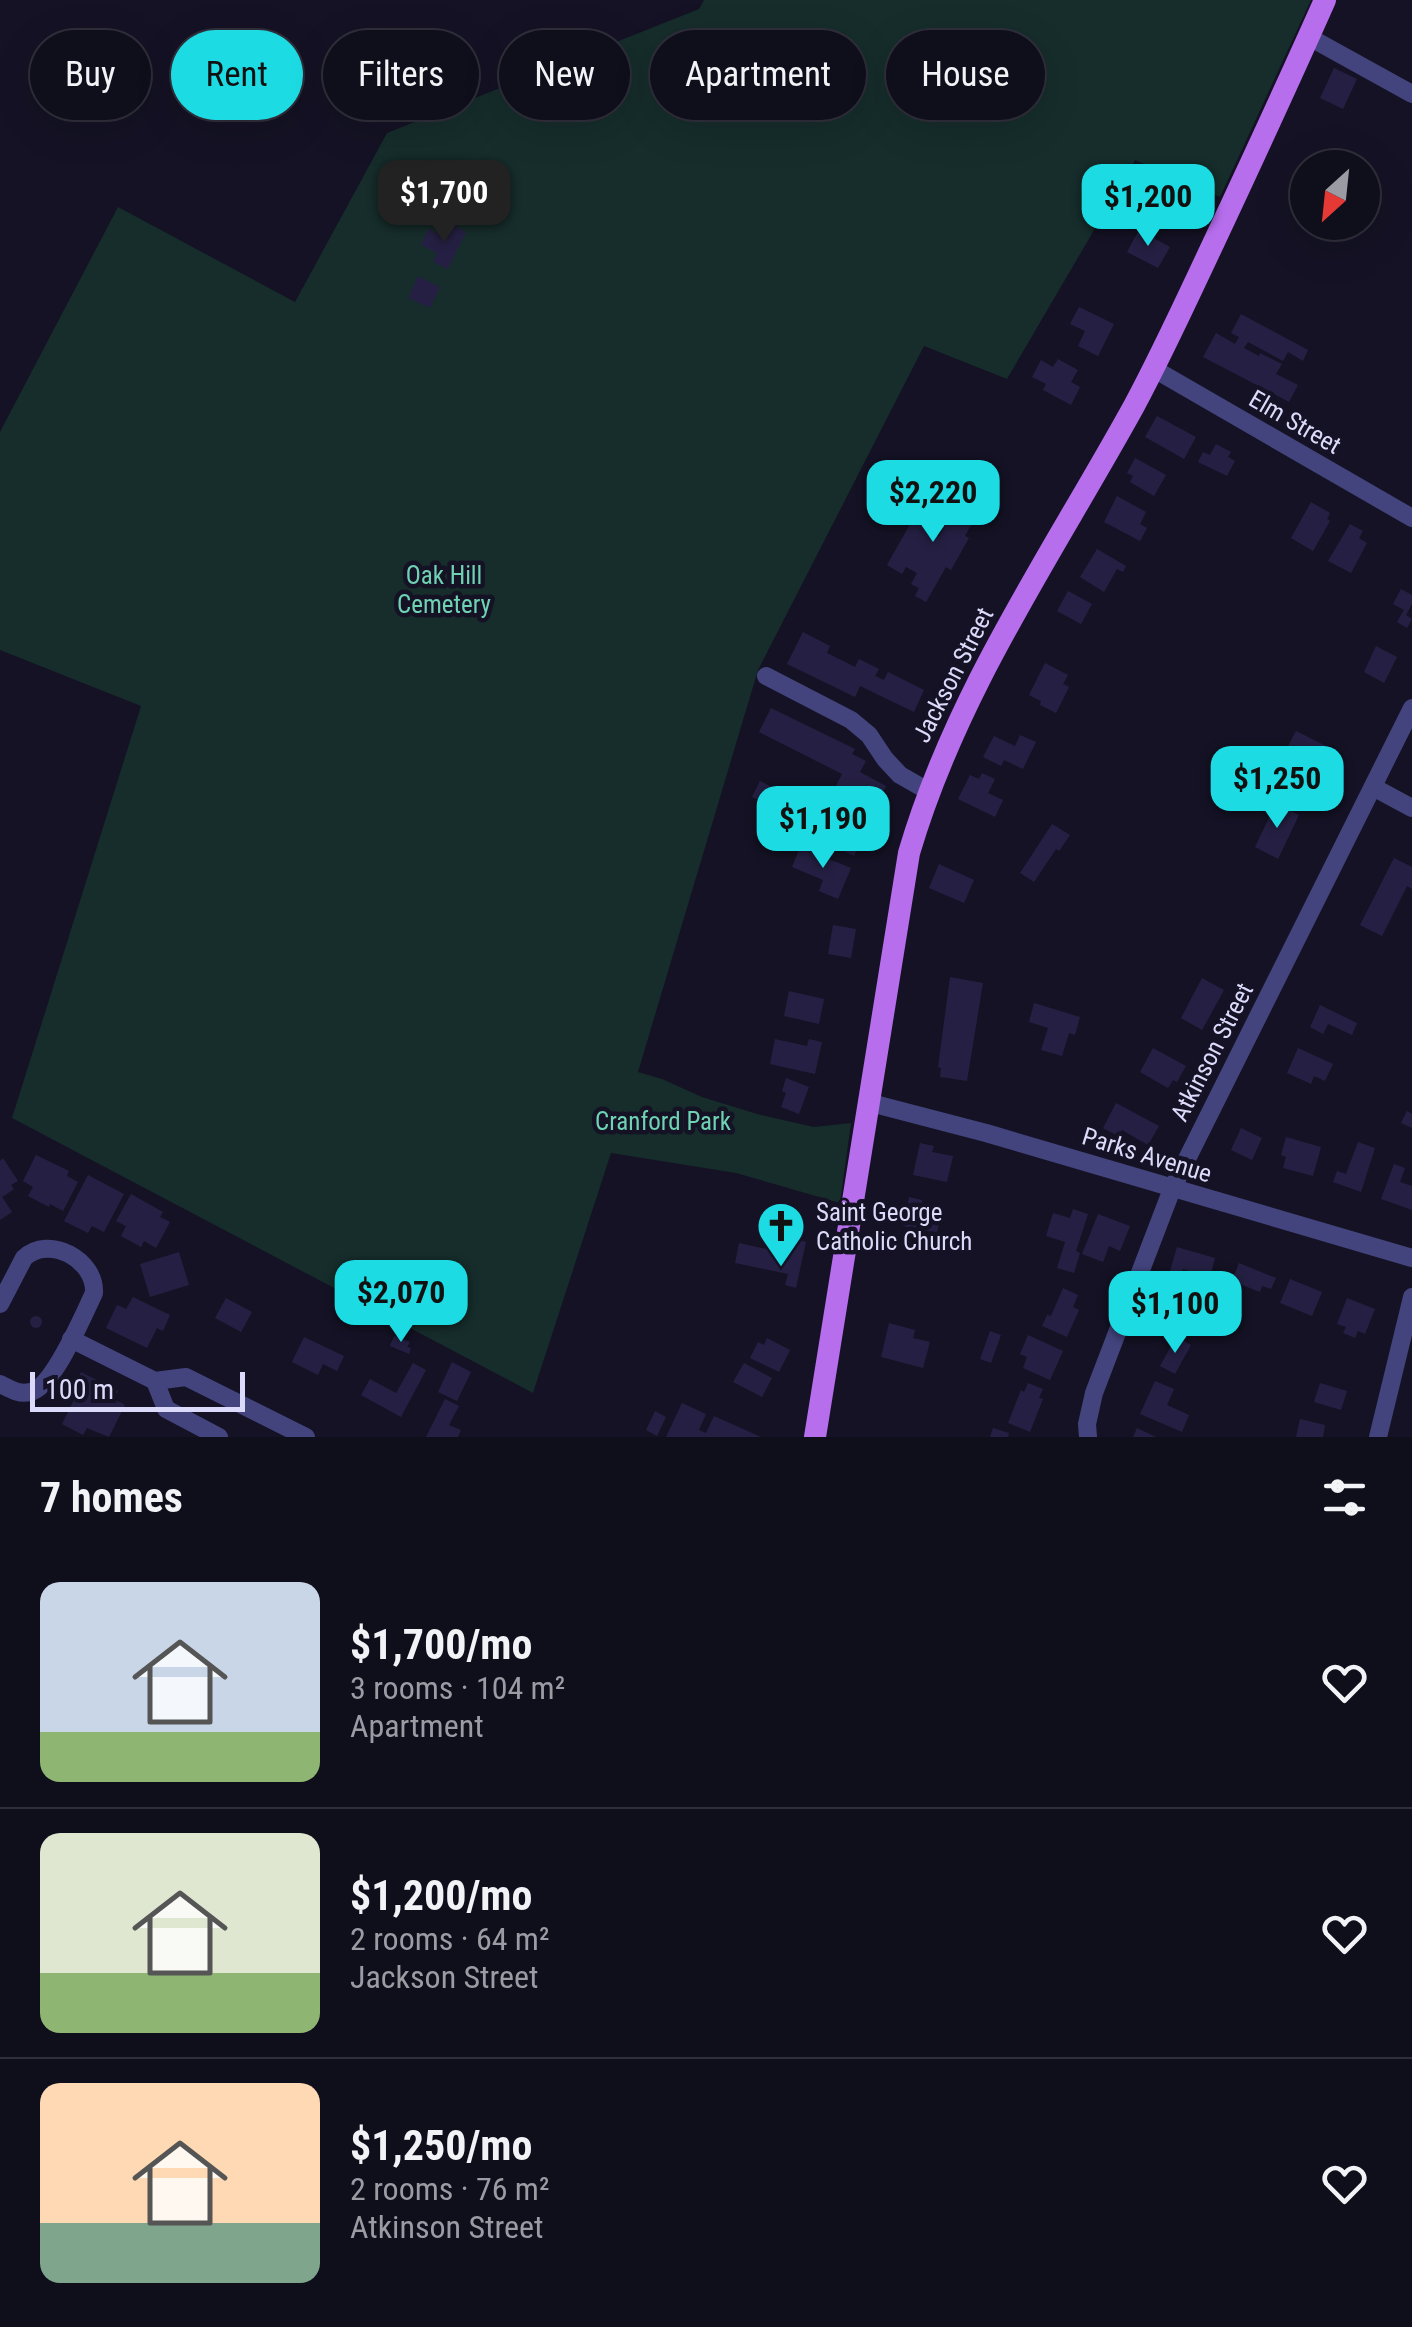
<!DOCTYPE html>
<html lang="en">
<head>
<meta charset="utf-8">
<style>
  :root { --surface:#0f0e1b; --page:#1d1c28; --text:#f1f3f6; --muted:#9b9ca3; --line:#2f2e3a; --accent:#1ddbe3 }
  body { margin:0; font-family:"Roboto Condensed",sans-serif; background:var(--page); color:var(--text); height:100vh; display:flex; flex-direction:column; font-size:38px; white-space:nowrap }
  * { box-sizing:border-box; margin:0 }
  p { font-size:32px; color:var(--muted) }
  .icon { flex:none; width:55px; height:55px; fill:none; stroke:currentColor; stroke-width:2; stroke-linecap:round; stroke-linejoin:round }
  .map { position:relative; height:1437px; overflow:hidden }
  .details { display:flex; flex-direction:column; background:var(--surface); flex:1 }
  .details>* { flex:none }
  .top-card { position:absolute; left:30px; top:30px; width:1352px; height:90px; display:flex; gap:20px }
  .needle { width:65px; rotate:207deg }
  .buttons { position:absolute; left:1290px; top:150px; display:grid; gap:20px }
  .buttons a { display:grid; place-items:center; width:90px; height:90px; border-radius:50%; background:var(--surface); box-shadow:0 10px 40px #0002,0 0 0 2px var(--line); font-size:50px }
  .scale { position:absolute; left:30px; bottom:25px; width:215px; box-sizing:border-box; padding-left:10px; border:5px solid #dbdafa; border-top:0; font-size:28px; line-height:35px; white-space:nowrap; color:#dbdafa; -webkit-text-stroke:8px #141224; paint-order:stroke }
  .price { position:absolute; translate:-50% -85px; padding:0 22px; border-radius:20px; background:var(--accent); color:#111; font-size:32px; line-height:65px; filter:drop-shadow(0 2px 5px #0008) }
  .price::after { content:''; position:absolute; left:50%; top:60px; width:30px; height:22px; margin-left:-15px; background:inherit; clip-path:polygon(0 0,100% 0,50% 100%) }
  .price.active { background:#222; color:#fff }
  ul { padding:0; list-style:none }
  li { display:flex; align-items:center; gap:30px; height:250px; padding:0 40px }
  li+li { border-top:2px solid var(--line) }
  li span { display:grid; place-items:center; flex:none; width:280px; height:200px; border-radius:20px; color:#555 }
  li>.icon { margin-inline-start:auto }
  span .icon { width:120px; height:120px; fill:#fffc; stroke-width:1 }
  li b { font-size:42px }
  h2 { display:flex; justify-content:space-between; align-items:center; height:120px; padding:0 40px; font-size:42px }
  .chip { padding:0 35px; border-radius:45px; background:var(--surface); box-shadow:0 10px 40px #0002,0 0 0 2px var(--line); font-size:35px; line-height:90px }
  .chip.active { background:var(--accent); color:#111 }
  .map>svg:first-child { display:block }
  .green { fill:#162d2b }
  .building { fill:#252043 }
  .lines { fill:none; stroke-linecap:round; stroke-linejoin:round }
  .minor { stroke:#43447d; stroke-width:18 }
  .major { stroke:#b66eed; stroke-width:22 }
  .labels { text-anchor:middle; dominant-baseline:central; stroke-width:9; stroke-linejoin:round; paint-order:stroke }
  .street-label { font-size:25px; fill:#dbdafa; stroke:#141224 }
  .park-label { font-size:25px; fill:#6ed2b3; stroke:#141224 }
  .poi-label { font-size:25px; fill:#dbdafa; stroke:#141224; text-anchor:start }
</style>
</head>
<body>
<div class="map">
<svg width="1412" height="1437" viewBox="0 0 1412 1437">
  <rect width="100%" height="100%" fill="#141224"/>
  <path class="green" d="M704,0H1311L1220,197L1135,160L1007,379L924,346L758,670L638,1072L662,1079L702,1097L757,1114L814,1127L851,1123L840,1203L736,1173L611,1153L533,1393L12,1118L141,706L0,650V432L118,207L295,302L387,133L699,9Z"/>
  <g class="building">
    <path d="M1334,68L1357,79L1343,109L1320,98Z"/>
    <path d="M1160,192L1184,204L1178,215L1155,203Z"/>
    <path d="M451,224L466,232L448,269L433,262L437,253L421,245L428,229L445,237Z"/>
    <path d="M1139,230L1170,247L1158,268L1127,252Z"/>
    <path d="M418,276L440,287L430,308L408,298Z"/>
    <path d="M1079,307L1114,324L1098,356L1078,346L1085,331L1070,324Z"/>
    <path d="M1241,314L1308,350L1303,361L1288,352L1283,361L1248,342L1244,348L1259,356L1260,353L1282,364L1276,374L1298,385L1289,402L1203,357L1216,333L1235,344L1239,337L1231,333Z"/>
    <path d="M1058,359L1078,370L1071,382L1080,387L1071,405L1043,390L1046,384L1032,377L1041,360L1053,367Z"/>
    <path d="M1157,416L1196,437L1184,459L1145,437Z"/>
    <path d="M1216,444L1231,452L1228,457L1235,461L1227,476L1198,462L1203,452L1210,455Z"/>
    <path d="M1135,458L1166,475L1154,496L1130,482L1133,476L1127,473Z"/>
    <path d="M963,495L982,506L965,536L969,538L951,570L946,567L926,602L915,596L919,588L911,584L917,573L906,567L902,574L887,565L923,501L939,510L928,529L939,536Z"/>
    <path d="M1117,496L1146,512L1140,524L1147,528L1140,541L1104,522Z"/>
    <path d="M1311,502L1330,513L1327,519L1330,521L1313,551L1291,538Z"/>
    <path d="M1350,524L1363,531L1359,538L1367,543L1351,573L1328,561Z"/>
    <path d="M1097,549L1126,566L1123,572L1117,569L1104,592L1080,577Z"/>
    <path d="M1401,589L1412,595V604L1406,615L1412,619L1407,628L1397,622L1404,610L1393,604Z"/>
    <path d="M1068,591L1092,604L1081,624L1057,611Z"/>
    <path d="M803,632L830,646L827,653L855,667L859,659L879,669L875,676L884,680L888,672L924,690L914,712L860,686L855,697L787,664Z"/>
    <path d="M1376,646L1397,657L1384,683L1364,672Z"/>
    <path d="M1045,663L1068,675L1063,684L1069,687L1056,713L1040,705L1041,701L1029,695Z"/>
    <path d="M771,708L855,749L852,754L866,761L860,772L886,786L875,809L835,788L842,774L759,732Z"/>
    <path d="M1296,731L1332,749L1306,802L1280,789L1287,776L1283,774L1294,752L1287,748Z"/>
    <path d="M1020,735L1036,742L1023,769L1004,760L1001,766L983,757L994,736L1015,746Z"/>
    <path d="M982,773L995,779L988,793L1003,800L995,817L958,799L970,775L979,779Z"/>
    <path d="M760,781L782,792L775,808L752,797Z"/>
    <path d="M813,789L872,819L854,856L795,826Z"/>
    <path d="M1276,803L1299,815L1278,859L1255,847Z"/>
    <path d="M1052,824L1070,835L1059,851L1056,849L1034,882L1020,873Z"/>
    <path d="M800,847L851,868L838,899L819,891L823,880L792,867Z"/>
    <path d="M1394,858L1412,867V889L1407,886L1382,936L1360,925Z"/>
    <path d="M939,864L974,880L964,903L929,888Z"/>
    <path d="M833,925L856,929L851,958L828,954Z"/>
    <path d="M950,977L983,983L967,1081L940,1077L941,1068L938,1067Z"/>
    <path d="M1202,978L1224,990L1202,1030L1181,1018Z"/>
    <path d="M789,991L824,999L819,1024L784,1016Z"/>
    <path d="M1034,1003L1080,1017L1075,1035L1069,1033L1062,1056L1041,1050L1048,1028L1029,1022Z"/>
    <path d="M1320,1005L1357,1023L1352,1035L1328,1024L1323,1034L1310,1027Z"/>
    <path d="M775,1039L807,1046L809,1039L822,1042L815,1074L770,1064Z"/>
    <path d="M1153,1048L1186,1066L1177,1082L1173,1080L1168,1088L1140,1072Z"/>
    <path d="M1298,1048L1333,1064L1325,1081L1314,1076L1311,1084L1287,1073Z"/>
    <path d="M786,1078L809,1087L799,1114L781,1107L786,1093L782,1091Z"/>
    <path d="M1116,1103L1159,1126L1148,1145L1122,1130L1118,1136L1103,1128Z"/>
    <path d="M1407,1111L1412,1114V1128L1401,1123Z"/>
    <path d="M1241,1128L1262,1138L1252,1160L1231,1150Z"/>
    <path d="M1286,1137L1321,1147L1313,1176L1283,1168L1286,1157L1281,1155Z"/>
    <path d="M1358,1142L1375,1148L1361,1192L1333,1182L1337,1171L1346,1174Z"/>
    <path d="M920,1143L934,1146L932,1152L953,1156L947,1182L913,1175Z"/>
    <path d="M36,1155L69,1171L67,1176L78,1182L63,1211L50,1204L49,1207L28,1196L33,1187L23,1181Z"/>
    <path d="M3,1158L18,1181L11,1185L14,1189L2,1197L12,1212L0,1220V1161Z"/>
    <path d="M1394,1164L1405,1168L1400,1182L1412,1186V1210L1381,1199Z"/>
    <path d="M88,1175L124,1194L104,1232L92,1226L88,1233L64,1221Z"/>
    <path d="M131,1194L163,1212L160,1217L170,1222L156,1248L144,1241L141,1247L121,1236L126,1226L116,1221Z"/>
    <path d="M909,1197L922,1200V1204L942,1208L937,1233L903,1226Z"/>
    <path d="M1073,1209L1088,1214L1076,1251L1080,1253L1074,1273L1057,1268L1065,1242L1046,1236L1053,1213L1070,1218Z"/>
    <path d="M1098,1214L1130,1226L1120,1251L1109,1246L1103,1262L1082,1254Z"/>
    <path d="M794,1239L806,1242L796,1288L785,1285L788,1274L735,1263L739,1243L790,1254Z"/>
    <path d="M1177,1247L1215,1258L1210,1277L1183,1269L1181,1278L1169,1274Z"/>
    <path d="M179,1252L189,1285L150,1297L140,1264Z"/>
    <path d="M1239,1263L1276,1278L1271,1289L1262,1286L1260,1292L1232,1281Z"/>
    <path d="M1290,1279L1322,1292L1312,1316L1280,1303Z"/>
    <path d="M1063,1288L1078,1295L1073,1307L1079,1310L1067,1337L1042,1326L1047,1315L1051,1316Z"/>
    <path d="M133,1297L170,1315L163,1331L157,1328L147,1348L106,1328L117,1305L126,1309Z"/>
    <path d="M226,1298L252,1312L241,1332L215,1318Z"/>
    <path d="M1347,1298L1375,1309L1365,1334L1358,1331L1355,1338L1343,1333L1346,1327L1337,1324Z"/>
    <circle cx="36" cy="1322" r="6"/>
    <path d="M889,1323L915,1330L913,1338L930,1342L923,1368L881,1357Z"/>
    <path d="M990,1331L1001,1335L991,1363L980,1359Z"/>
    <path d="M1028,1335L1063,1351L1050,1380L1023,1368L1027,1357L1020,1354Z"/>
    <path d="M394,1336L410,1342L407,1347L411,1348L409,1354L390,1346Z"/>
    <path d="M304,1337L344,1356L337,1371L323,1364L318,1375L292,1362Z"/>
    <path d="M1176,1337L1191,1345L1175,1374L1160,1366Z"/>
    <path d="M767,1338L790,1350L779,1372L750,1358L758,1342L764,1345Z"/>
    <path d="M452,1362L471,1372L457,1401L438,1392Z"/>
    <path d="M413,1363L426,1370L401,1417L361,1395L370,1379L396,1393Z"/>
    <path d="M744,1363L772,1378L762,1397L733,1382Z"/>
    <path d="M81,1372L118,1391L114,1399L125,1405L109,1437L87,1428L83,1435L62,1424L75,1398L69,1395Z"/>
    <path d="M1155,1381L1174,1389L1167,1405L1189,1415L1182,1432L1140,1414Z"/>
    <path d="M1028,1383L1043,1389L1039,1398L1043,1399L1030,1432L1008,1423L1021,1390L1024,1392Z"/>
    <path d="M1320,1383L1347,1391L1341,1410L1314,1402Z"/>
    <path d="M445,1399L459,1406L449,1425L461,1430L458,1437H426Z"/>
    <path d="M682,1403L706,1414L699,1430L706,1433L714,1416L761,1437H666Z"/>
    <path d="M655,1411L666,1417L657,1436L646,1430Z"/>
    <path d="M1300,1419L1325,1425L1323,1437H1296Z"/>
    <path d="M993,1428L1009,1433L1008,1437H990Z"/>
    <path d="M1137,1428L1156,1437H1133Z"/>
  </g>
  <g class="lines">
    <g class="minor">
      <path d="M1309,37L1412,94"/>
      <path d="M1154,369L1412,518"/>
      <path d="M766,676L851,720L869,735L885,759L900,775L928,791"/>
      <path d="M1373,787L1412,808"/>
      <path d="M867,1102L986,1133L1412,1258"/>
      <path d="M0,1304L24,1258C49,1234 96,1260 94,1293C83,1316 53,1388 30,1392C19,1395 10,1389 0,1384"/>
      <path d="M71,1339L155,1381L186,1377L306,1437"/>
      <path d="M155,1381L166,1409L219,1437"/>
      <path d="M1088,1437L1087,1424L1094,1393L1172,1189L1412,708"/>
      <path d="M1378,1437L1412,1297"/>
    </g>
    <path class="major" d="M815,1437L909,853C957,690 1053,553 1134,406C1163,352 1188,297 1214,242C1252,161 1289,81 1325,0"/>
  </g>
  <defs>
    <g id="church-pin" transform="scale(2.5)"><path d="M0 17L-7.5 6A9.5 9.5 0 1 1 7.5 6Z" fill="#1ddbe3" stroke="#141224"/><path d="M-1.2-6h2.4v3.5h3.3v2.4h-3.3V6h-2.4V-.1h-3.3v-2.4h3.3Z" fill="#111"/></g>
  </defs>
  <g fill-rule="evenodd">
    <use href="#church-pin" x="781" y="1226"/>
  </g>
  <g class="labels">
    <g class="street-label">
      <text transform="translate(1295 422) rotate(30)">Elm Street</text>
      <text transform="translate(953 675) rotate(-63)">Jackson Street</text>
      <text transform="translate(1212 1052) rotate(-63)">Atkinson Street</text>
      <text transform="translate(1147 1155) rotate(17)">Parks Avenue</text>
    </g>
    <g class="park-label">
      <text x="444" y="575">Oak Hill<tspan x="444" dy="29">Cemetery</tspan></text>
      <text x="663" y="1121">Cranford Park</text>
    </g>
    <g class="poi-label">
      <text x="816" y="1212">Saint George<tspan x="816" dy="29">Catholic Church</tspan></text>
    </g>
  </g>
</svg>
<div class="buttons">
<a><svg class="needle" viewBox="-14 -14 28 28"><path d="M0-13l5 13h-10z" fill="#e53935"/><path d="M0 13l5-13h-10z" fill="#9b9ca3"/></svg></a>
</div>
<div class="scale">100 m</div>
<b class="price active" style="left:444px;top:245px">$1,700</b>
<b class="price" style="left:1148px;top:249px">$1,200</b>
<b class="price" style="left:933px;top:545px">$2,220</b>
<b class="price" style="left:1277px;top:831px">$1,250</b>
<b class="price" style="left:823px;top:871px">$1,190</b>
<b class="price" style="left:401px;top:1345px">$2,070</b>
<b class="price" style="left:1175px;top:1356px">$1,100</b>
<div class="top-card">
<a class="chip">Buy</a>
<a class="chip active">Rent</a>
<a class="chip">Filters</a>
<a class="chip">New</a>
<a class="chip">Apartment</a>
<a class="chip">House</a>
</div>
</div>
<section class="details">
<h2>7 homes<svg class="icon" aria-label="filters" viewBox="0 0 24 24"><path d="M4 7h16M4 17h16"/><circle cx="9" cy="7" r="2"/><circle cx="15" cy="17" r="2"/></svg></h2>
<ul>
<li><span style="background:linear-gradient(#c9d6e8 75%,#8fb573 0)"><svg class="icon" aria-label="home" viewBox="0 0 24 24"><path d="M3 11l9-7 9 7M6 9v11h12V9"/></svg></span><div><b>$1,700/mo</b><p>3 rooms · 104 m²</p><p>Apartment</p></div><svg class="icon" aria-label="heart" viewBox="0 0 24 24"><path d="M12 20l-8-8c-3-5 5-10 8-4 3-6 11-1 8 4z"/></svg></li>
<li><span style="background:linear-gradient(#dfe7d0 70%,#8fb573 0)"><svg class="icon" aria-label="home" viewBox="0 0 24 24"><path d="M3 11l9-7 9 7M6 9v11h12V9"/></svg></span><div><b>$1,200/mo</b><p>2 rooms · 64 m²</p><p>Jackson Street</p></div><svg class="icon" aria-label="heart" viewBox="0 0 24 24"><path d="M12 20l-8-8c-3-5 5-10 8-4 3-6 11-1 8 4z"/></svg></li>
<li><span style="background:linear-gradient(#ffd9b3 70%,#7fa58c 0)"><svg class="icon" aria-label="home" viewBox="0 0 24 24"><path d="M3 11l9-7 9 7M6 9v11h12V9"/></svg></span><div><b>$1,250/mo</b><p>2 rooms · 76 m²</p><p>Atkinson Street</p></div><svg class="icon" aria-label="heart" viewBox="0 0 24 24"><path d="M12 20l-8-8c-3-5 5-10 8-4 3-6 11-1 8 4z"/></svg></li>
</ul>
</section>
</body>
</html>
